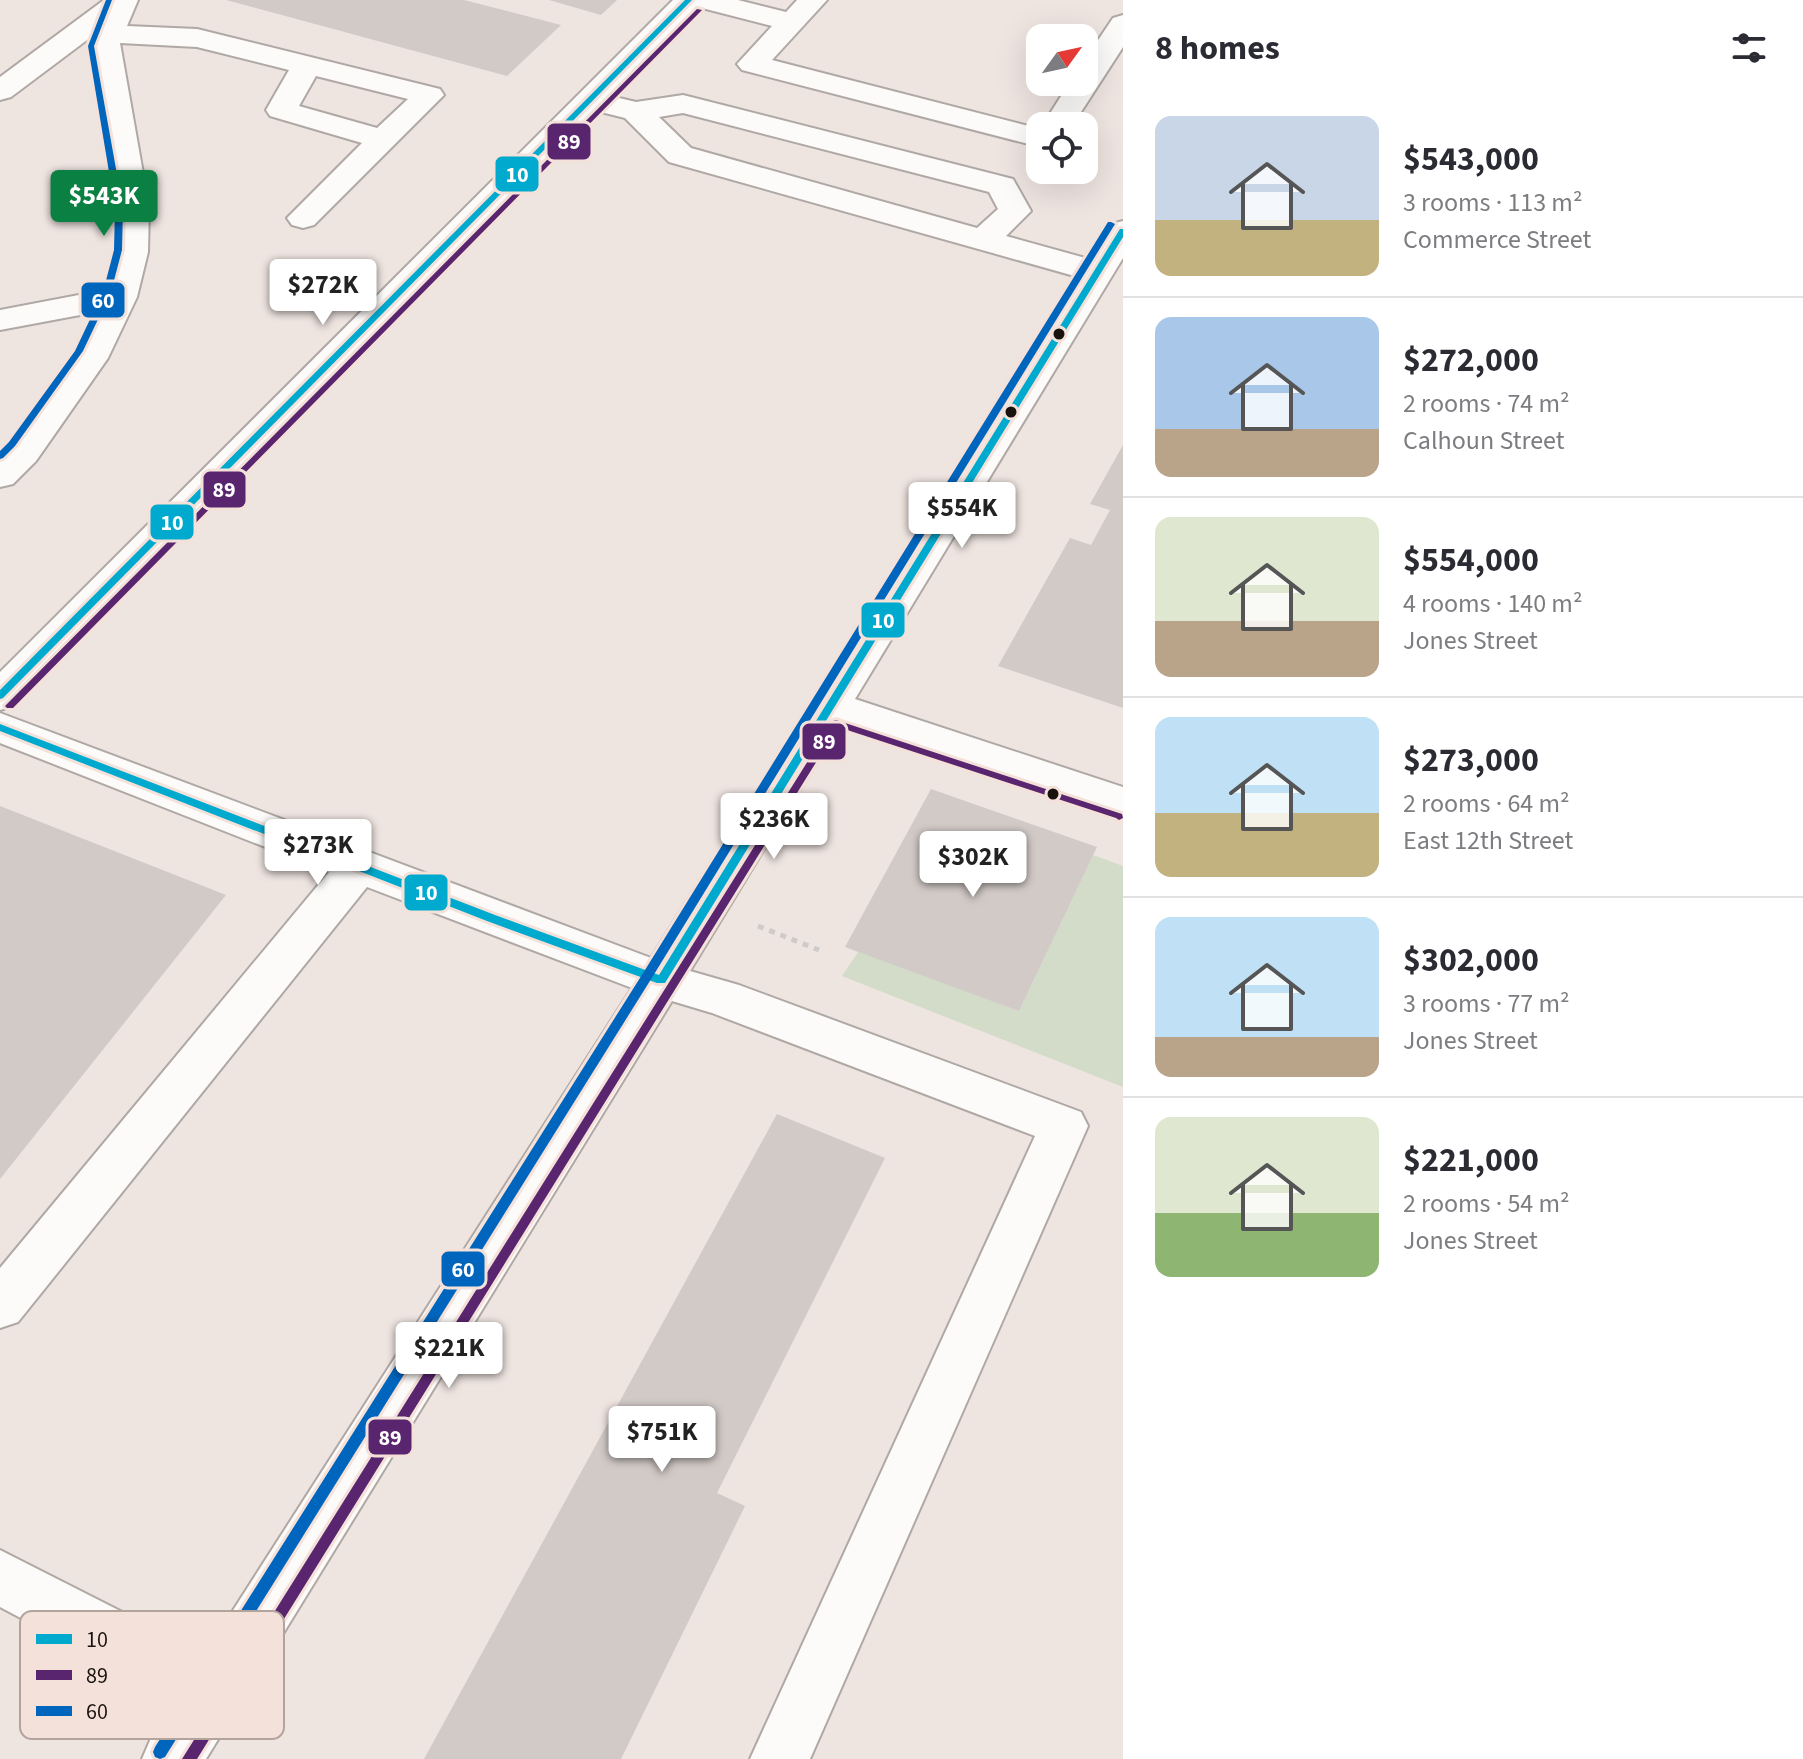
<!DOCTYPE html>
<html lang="en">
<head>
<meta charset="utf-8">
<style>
  :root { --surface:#fff; --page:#f7f7f7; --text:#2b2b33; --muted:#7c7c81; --line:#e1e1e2; --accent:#0b8043 }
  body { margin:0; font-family:"Source Sans 3",sans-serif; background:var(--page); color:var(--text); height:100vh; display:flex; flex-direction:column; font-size:30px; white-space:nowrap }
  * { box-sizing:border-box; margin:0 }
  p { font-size:26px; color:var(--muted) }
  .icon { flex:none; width:44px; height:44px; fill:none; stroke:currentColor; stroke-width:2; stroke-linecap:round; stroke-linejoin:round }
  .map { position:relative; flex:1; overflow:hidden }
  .drawer { display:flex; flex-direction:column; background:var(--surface); width:680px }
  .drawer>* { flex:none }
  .needle { width:52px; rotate:57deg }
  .tools { position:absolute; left:1026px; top:24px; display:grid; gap:16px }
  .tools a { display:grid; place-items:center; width:72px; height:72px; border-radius:16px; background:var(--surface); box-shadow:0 8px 32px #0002; font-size:40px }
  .price { position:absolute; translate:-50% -68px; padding:0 18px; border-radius:8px; background:#fff; color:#222; font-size:26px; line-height:52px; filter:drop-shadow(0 2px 4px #0008) }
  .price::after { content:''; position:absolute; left:50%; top:48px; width:24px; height:18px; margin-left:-12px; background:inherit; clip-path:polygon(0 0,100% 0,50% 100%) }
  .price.selected { background:var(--accent); color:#fff }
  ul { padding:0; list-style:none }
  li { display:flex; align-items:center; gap:24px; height:200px; padding:0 32px }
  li+li { border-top:2px solid var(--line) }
  li span { display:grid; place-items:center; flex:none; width:224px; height:160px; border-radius:16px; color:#555 }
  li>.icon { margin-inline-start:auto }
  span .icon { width:96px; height:96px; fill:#fffc; stroke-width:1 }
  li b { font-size:34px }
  h2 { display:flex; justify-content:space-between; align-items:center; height:96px; padding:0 32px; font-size:34px }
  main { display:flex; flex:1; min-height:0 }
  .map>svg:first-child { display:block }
  .green { fill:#d2dcc8 }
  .building { fill:#d2cac7 }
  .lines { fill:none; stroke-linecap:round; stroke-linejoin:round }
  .minor-casing { stroke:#afa8a4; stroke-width:4 }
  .path { stroke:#cfcbca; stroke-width:5; stroke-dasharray:6 6; stroke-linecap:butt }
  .minor { fill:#fcfbfa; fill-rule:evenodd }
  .bus-1-casing { stroke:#f4e2da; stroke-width:6 }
  .bus-2-casing { stroke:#f4e2da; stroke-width:6 }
  .bus-3-casing { stroke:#f4e2da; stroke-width:6 }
  .bus-1 { fill:#00a9ce; fill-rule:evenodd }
  .bus-2 { fill:#5a256f; fill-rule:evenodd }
  .bus-3 { fill:#0065bd; fill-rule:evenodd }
  .bus-dot { fill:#191310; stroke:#f4e2da; stroke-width:3 }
  .key { fill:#f4e2da; stroke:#b2a49d; stroke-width:2 }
  .key-label { font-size:22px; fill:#191310 }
  .line-badge { stroke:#f4e2da; stroke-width:3 }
  .badge-label { font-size:22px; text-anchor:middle; font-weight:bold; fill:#fff }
</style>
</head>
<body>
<main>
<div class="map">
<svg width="1123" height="1759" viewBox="0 0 1123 1759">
  <rect width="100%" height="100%" fill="#eee4e0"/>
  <path class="green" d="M1093,855L1123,866V1087L842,976L859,951L1019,1011Z"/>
  <g class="building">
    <path d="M226,0H464L561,25L507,76Z"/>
    <path d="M549,0H617L601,15Z"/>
    <path d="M1123,445V708L998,666L1070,538L1091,545L1110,510L1090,504Z"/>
    <path d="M931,789L1097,847L1019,1011L845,947Z"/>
    <path d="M0,806L226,895L0,1179Z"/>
    <path d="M777,1114L885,1158L717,1493L745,1506L621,1759H424Z"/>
  </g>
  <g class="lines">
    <g class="minor-casing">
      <g id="minor">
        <path d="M104,0H138L127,26L197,29L440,89L444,95L314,225L303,228L292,225L287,218L362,143L270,116L266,110L289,70L197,47L120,43L149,207L148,252L137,297L108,358L36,461L13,484L0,487V455L74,357L96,312L0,330V310L105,290L116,252L117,207L90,45L95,34L11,97L0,100V77ZM316,76L408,99L377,128L299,106Z"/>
        <path d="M673,0H738L786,12L797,0H827L772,60L1040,129V147L742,70L737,64L772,26L698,7L611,96L636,102L683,95L1013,179L1031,211L1006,236L1089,259L1111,224L1123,221V258L855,699L1123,787V818L840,724L690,971L739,985L1081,1112L1088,1126L810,1759H750L1035,1136L712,1013L672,1001L206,1759H142L151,1738L175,1700L0,1607V1550L205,1654L632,988L367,887L18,1322L0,1328V1268L329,872L0,743V713L651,958L1078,277L669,162L625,118L597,111L14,706L0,710V672ZM683,113L989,192L998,209L977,228L691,148L659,117Z"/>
        <path d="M1123,15V47L1072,126H1042L1070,82H1084V61L1113,18Z"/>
      </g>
    </g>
    <path class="path" d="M758,926L819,950"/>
    <use href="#minor" class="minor"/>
    <g class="bus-1-casing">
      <g id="bus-1">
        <path d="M685,0H692L3,698L0,699V690Z"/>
        <path d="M1120,229H1123V237L665,983H657L487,921L0,731V724L495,915L659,975Z"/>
      </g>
    </g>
    <g class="bus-2-casing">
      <g id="bus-2">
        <path d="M697,9L702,10L13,708H7L5,706L7,704Z"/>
        <path d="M836,720L1122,814L1123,818L1119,820L1116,818L838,727L197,1759H182L833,721Z"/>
      </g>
    </g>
    <g class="bus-3-casing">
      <g id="bus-3">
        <path d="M106,0H112L94,46L123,208L122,250L111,292L83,351L15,446L3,458L0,459V451L9,442L75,351L103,292L114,250L115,208L88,46Z"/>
        <path d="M1108,222H1111L1115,224L653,976L165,1757L160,1759L155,1757L153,1752L155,1747L645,970Z"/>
      </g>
    </g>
    <use href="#bus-1" class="bus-1"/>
    <use href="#bus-2" class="bus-2"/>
    <use href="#bus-3" class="bus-3"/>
  </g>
  <g class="bus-dot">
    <circle cx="1059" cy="334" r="7"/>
    <circle cx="1011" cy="412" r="7"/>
    <circle cx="1053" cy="794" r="7"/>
  </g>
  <rect x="20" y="1611" width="264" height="128" rx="12" class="key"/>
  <rect x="36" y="1634" width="36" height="10" fill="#00a9ce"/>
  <rect x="36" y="1670" width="36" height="10" fill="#5a256f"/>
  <rect x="36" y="1706" width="36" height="10" fill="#0065bd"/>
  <g class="key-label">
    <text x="86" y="1647">10</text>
    <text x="86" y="1683">89</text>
    <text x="86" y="1719">60</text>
  </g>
  <g class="line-badge">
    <rect x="546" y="122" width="46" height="39" rx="8" fill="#5a256f"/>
    <rect x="494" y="155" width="46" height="38" rx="8" fill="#00a9ce"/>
    <rect x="80" y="281" width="46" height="38" rx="8" fill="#0065bd"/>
    <rect x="202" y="470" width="45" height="39" rx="8" fill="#5a256f"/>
    <rect x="149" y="503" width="46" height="38" rx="8" fill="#00a9ce"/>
    <rect x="860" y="601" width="46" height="38" rx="8" fill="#00a9ce"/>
    <rect x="801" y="722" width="46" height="39" rx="8" fill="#5a256f"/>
    <rect x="403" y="873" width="46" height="39" rx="8" fill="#00a9ce"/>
    <rect x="440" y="1250" width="46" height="38" rx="8" fill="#0065bd"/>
    <rect x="367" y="1418" width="46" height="38" rx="8" fill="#5a256f"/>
  </g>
  <g class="badge-label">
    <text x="569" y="149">89</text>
    <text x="517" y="182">10</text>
    <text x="103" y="308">60</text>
    <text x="224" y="497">89</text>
    <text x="172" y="530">10</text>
    <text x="883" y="628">10</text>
    <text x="824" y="749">89</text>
    <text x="426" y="900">10</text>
    <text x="463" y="1277">60</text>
    <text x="390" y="1445">89</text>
  </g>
</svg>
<div class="tools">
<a><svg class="needle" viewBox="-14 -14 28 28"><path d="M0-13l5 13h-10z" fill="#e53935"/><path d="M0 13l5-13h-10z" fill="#7c7c81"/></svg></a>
<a><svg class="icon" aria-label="locate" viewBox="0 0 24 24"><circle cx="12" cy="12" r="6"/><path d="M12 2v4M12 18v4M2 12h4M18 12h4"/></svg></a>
</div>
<b class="price selected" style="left:104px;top:238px">$543K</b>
<b class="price" style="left:323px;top:327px">$272K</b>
<b class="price" style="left:962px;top:550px">$554K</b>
<b class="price" style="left:774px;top:861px">$236K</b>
<b class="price" style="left:318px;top:887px">$273K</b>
<b class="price" style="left:973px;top:899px">$302K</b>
<b class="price" style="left:449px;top:1390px">$221K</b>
<b class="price" style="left:662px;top:1474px">$751K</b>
</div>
<section class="drawer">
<h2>8 homes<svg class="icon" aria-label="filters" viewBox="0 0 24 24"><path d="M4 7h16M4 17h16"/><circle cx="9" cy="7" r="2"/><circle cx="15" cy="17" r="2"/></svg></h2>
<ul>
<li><span style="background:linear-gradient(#c9d6e8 65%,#c2b280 0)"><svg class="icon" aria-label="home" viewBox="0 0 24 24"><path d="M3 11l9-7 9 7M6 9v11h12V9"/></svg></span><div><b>$543,000</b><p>3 rooms · 113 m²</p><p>Commerce Street</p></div></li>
<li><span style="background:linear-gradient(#a9c7e8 70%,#b9a48a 0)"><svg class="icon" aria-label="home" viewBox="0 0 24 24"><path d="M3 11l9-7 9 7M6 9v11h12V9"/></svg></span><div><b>$272,000</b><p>2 rooms · 74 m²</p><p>Calhoun Street</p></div></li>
<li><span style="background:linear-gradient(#dfe7d0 65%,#b9a48a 0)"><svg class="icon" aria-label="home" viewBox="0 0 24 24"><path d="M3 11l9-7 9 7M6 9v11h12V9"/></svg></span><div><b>$554,000</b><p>4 rooms · 140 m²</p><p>Jones Street</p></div></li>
<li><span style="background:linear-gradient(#bfe0f5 60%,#c2b280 0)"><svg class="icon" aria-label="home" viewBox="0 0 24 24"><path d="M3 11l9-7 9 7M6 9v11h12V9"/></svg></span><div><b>$273,000</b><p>2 rooms · 64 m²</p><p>East 12th Street</p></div></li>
<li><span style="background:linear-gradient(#bfe0f5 75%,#b9a48a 0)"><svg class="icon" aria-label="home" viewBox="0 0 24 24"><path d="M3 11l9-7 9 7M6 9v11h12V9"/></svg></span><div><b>$302,000</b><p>3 rooms · 77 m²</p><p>Jones Street</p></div></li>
<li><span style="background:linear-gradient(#dfe7d0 60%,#8fb573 0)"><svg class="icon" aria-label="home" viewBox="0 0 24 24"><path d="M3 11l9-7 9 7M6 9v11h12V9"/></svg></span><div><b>$221,000</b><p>2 rooms · 54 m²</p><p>Jones Street</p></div></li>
</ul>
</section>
</main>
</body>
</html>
